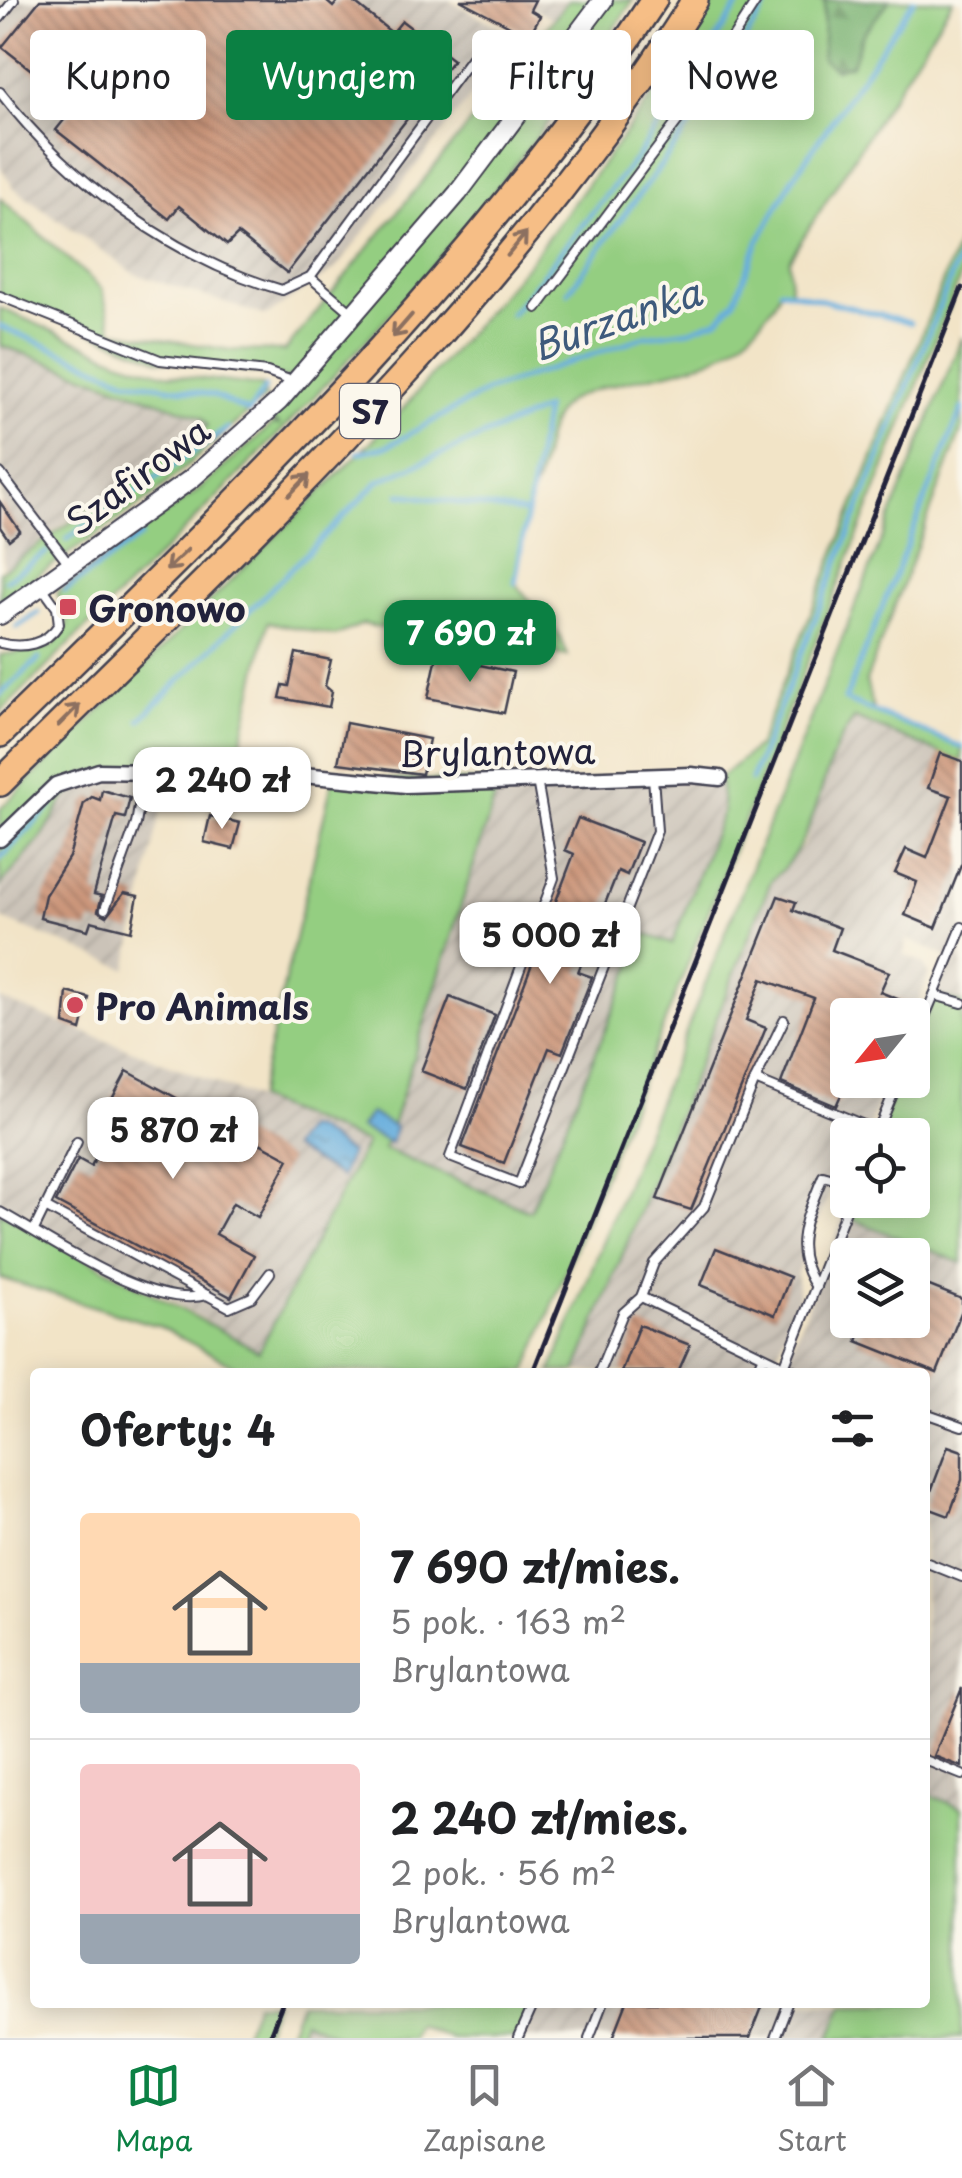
<!DOCTYPE html>
<html lang="pl">
<head>
<meta charset="utf-8">
<style>
  :root { --surface:#fff; --page:#f6f6f6; --text:#202124; --muted:#757577; --line:#e0e0e0; --accent:#0b8043 }
  body { margin:0; font-family:"Playpen Sans",sans-serif; background:var(--page); color:var(--text); height:100vh; display:flex; flex-direction:column; font-size:38px; white-space:nowrap }
  * { box-sizing:border-box; margin:0 }
  p { font-size:32px; color:var(--muted) }
  .icon { flex:none; width:55px; height:55px; fill:none; stroke:currentColor; stroke-width:2; stroke-linecap:round; stroke-linejoin:round }
  .map { position:relative; flex:1; overflow:hidden }
  .panel { position:absolute; left:30px; top:1368px; width:900px; height:640px; display:flex; flex-direction:column; background:var(--surface); border-radius:10px; box-shadow:0 5px 25px #0003 }
  .panel>* { flex:none }
  .banner { position:absolute; left:30px; top:30px; width:902px; height:90px; display:flex; gap:20px }
  .needle { width:65px; rotate:240deg }
  .controls { position:absolute; left:830px; top:998px; display:grid; gap:20px }
  .controls a { display:grid; place-items:center; width:100px; height:100px; border-radius:10px; background:var(--surface); box-shadow:0 5px 25px #0003; font-size:50px }
  .price { position:absolute; translate:-50% -85px; padding:0 22px; border-radius:20px; background:#fff; color:#222; font-size:32px; line-height:65px; filter:drop-shadow(0 2px 5px #0008) }
  .price::after { content:''; position:absolute; left:50%; top:60px; width:30px; height:22px; margin-left:-15px; background:inherit; clip-path:polygon(0 0,100% 0,50% 100%) }
  .price.current { background:var(--accent); color:#fff }
  ul { padding:0; list-style:none }
  li { display:flex; align-items:center; gap:30px; height:250px; padding:0 50px }
  li+li { border-top:2px solid var(--line) }
  li span { display:grid; place-items:center; flex:none; width:280px; height:200px; border-radius:10px; color:#555 }
  li>.icon { margin-inline-start:auto }
  span .icon { width:120px; height:120px; fill:#fffc; stroke-width:1 }
  li b { font-size:42px }
  h2 { display:flex; justify-content:space-between; align-items:center; height:120px; padding:0 50px; font-size:42px }
  .tag { padding:0 35px; border-radius:10px; background:var(--surface); box-shadow:0 5px 25px #0003; font-size:35px; line-height:90px }
  .tag.current { background:var(--accent); color:#fff }
  .menu { display:flex; justify-content:space-around; align-items:center; height:140px; border-top:2px solid var(--line); background:var(--surface); font-size:28px; color:var(--muted) }
  .menu a { display:grid; justify-items:center; gap:5px }
  .menu .current { color:var(--accent) }
  .map>svg:first-child { display:block }
  .industrial { fill:url(#industrial-furrows); fill-rule:evenodd }
  .green { fill:#94ce81; stroke:#5b785e; stroke-width:2.5 }
  .forest { fill:url(#forest-firs); stroke:#4c6a55; stroke-width:2.5 }
  .water { fill:url(#water-ripples); stroke:#44688c; stroke-width:2.5 }
  .lines { fill:none; stroke-linecap:round; stroke-linejoin:round }
  .stream { stroke:#67aedd; stroke-width:5 }
  .building { fill:url(#building-back-hatch) }
  .service-casing { stroke:#413f50; stroke-width:12 }
  .minor-casing { stroke:#413f50; stroke-width:19 }
  .tertiary-casing { stroke:#413f50; stroke-width:22 }
  .motorway-casing { stroke:#413f50; stroke-width:30 }
  .service { stroke:#fff; stroke-width:8 }
  .minor { stroke:#fff; stroke-width:14 }
  .tertiary { stroke:#fff; stroke-width:18 }
  .motorway { stroke:#f6be86; stroke-width:25 }
  .rail { stroke:#22223b; stroke-width:5 }
  .oneway { stroke:#8c7060 }
  .poi-dot { fill:#d1495b; stroke:#fbf7ec; stroke-width:4 }
  .labels { text-anchor:middle; dominant-baseline:central; stroke-width:8; stroke-linejoin:round; paint-order:stroke }
  .shield { fill:#fbf7ec; stroke:#636270; stroke-width:2.5 }
  .shield-label { font-size:32px; font-weight:bold; fill:#22223b }
  .street-label { font-size:35px; fill:#22223b; stroke:#fbf7ec }
  .poi-label { font-size:35px; font-weight:bold; fill:#22223b; stroke:#fbf7ec; text-anchor:start }
  .water-label { font-size:38px; font-style:italic; fill:#3e5a7c; stroke:#fbf7ec }
</style>
</head>
<body>
<div class="map">
<svg width="962" height="2038" viewBox="0 0 962 2038">
  <defs>
    <pattern id="industrial-furrows" width="10" height="10" patternUnits="userSpaceOnUse" patternTransform="scale(2.5)"><rect width="10" height="10" fill="#cbc3b8"/><path d="M-1 1l2-2M0 10L10 0M9 11l2-2" fill="none" stroke="#aea79f"/></pattern>
    <pattern id="forest-firs" width="22" height="20" patternUnits="userSpaceOnUse" patternTransform="scale(2.5)"><rect width="22" height="20" fill="#77b16f"/><path d="M5 1l3.5 6h-7zM16 11l3.5 6h-7z" fill="#61905c"/></pattern>
    <pattern id="water-ripples" width="26" height="14" patternUnits="userSpaceOnUse" patternTransform="scale(2.5)"><rect width="26" height="14" fill="#67aedd"/><path d="M2 4q2-2 4 0t4 0M15 11q2-2 4 0t4 0" fill="none" stroke="#548db4"/></pattern>
    <pattern id="building-back-hatch" width="6" height="6" patternUnits="userSpaceOnUse" patternTransform="scale(2.5)"><rect width="6" height="6" fill="#cc977c"/><path d="M-1 5l2 2M0 0l6 6M5-1l2 2" fill="none" stroke="#a57b67"/></pattern>
  </defs>
  <rect width="100%" height="100%" fill="#fbf7ec"/>
  <filter id="ink" filterUnits="userSpaceOnUse"><feTurbulence type="fractalNoise" baseFrequency=".01" numOctaves="2"/><feDisplacementMap in="SourceGraphic" scale="20" xChannelSelector="R" yChannelSelector="G"/><feConvolveMatrix kernelMatrix="1 2 1 2 8 2 1 2 1" color-interpolation-filters="sRGB"/></filter>
  <filter id="wash" filterUnits="userSpaceOnUse"><feTurbulence type="fractalNoise" baseFrequency=".0048" numOctaves="4" result="noise"/><feDisplacementMap in="SourceGraphic" scale="40" xChannelSelector="R" yChannelSelector="G"/><feGaussianBlur stdDeviation="2.25" result="paint"/><feColorMatrix in="noise" values="0 0 0 0 0 0 0 0 0 0 0 0 0 0 0 0 0 1.4 0 .05"/><feComposite in="paint" operator="in"/></filter>
  <g filter="url(#wash)">
    <rect width="100%" height="100%" fill="#f2e4c7"/>
    <g class="industrial">
      <path d="M0,0H449L517,37L335,269L266,316L135,274L14,188L0,166Z"/>
      <path d="M517,0H569L555,19Z"/>
      <path d="M0,345L202,417L208,426L48,535L3,572Z"/>
      <path d="M855,718L962,762V1003L934,995L949,958L907,939L905,955L923,963L929,974L913,1016L848,1015V1080H887L865,1135H848L847,1149L797,1273L799,1299L773,1362L783,1367L844,1216L962,1263V1808L925,1793V1372H576L771,881L804,845L840,736ZM848,1255H912V1320H848Z"/>
      <path d="M169,772L127,969L0,918V886L42,837L65,798L83,784V774Z"/>
      <path d="M720,778L723,810L672,945L644,935L529,1212L384,1149L387,1141L390,1143L392,1126L500,781Z"/>
      <path d="M0,999L367,1142L259,1352L163,1295L0,1212Z"/>
      <path d="M534,2003H844L830,2038H518Z"/>
      <path d="M303,2021L343,2038H296Z"/>
    </g>
    <g class="green">
      <path d="M569,0H633C460,269 225,489 0,713V655L53,646L68,624L57,592L197,491L271,425H280L262,417L289,378L160,360L0,296V198L102,289L113,331L230,350L285,351Z"/>
      <path d="M716,0H825L823,21L852,63L862,35L890,0H953L789,260L791,292L780,290C777,303 768,311 760,322C718,373 660,370 601,388C589,392 576,395 566,403C540,424 548,468 530,495L515,583L560,636L568,656L436,631L409,633L363,624L335,636L268,622L234,775L84,773V784L65,798L42,837L0,886V809L395,418L530,261L657,90Z"/>
      <path d="M962,233V273L526,1372H246L158,1326L0,1278V1212L259,1351L366,1143L257,1099L333,778L500,781L392,1126L370,1113L360,1128L387,1141L384,1149L530,1211L645,934L672,944L723,810L720,778L758,746Z"/>
      <path d="M0,308L122,361L166,374L262,386L266,397L150,498L0,601V572L208,426L202,417L0,345Z"/>
      <path d="M962,337V428L866,681L874,712L962,747V762L855,718C813,770 827,831 771,881L576,1372H551Z"/>
      <path d="M934,995L962,1003V1263L844,1216L850,1200H912V1135H876L899,1080H912L913,1047Z"/>
      <path d="M925,1793L962,1808V2038H830L844,2003L925,2002Z"/>
      <path d="M256,2003H276L262,2038H242Z"/>
      <path d="M300,2003H534L518,2038H450L416,2024L410,2038H343L303,2021L296,2038H286Z"/>
    </g>
    <path class="forest" d="M825,0H890L862,35L852,64L835,69L822,59Z"/>
    <g class="water">
      <path d="M370,1113L395,1127L391,1143L360,1128Z"/>
      <path d="M305,1128L314,1129L350,1153L341,1177L291,1148Z"/>
    </g>
    <g class="lines">
      <g class="stream">
        <path d="M780,289L910,323"/>
        <path d="M568,292L694,120L770,0"/>
        <path d="M511,314L637,157L742,0"/>
        <path d="M0,326L127,380L213,395L249,412L265,388"/>
        <path d="M962,408L845,700L962,747"/>
        <path d="M358,453L388,446L487,391L646,336L690,330L719,319L735,300L758,242L793,178L914,0"/>
        <path d="M400,494L527,513"/>
        <path d="M67,539L228,428"/>
        <path d="M6,580L47,552"/>
        <path d="M515,583L545,409"/>
        <path d="M65,591L141,536"/>
        <path d="M17,627L38,613"/>
        <path d="M389,629L436,631L505,644"/>
        <path d="M0,695L39,659"/>
        <path d="M140,720L379,481L545,409"/>
        <path d="M751,780L962,250"/>
        <path d="M0,859L51,806"/>
      </g>
    </g>
    <g id="blocks">
      <g class="building">
        <path d="M40,0H325L333,7L339,0H351L392,33L402,21L453,60L287,273L238,234L227,245L179,206L169,219L56,130L76,105L2,47Z"/>
        <path d="M460,0H535L530,10L540,16L529,36Z"/>
        <path d="M0,502L20,531L9,540L0,527Z"/>
        <path d="M296,653L331,660L325,686L332,692L329,707L280,698L283,685L289,686Z"/>
        <path d="M437,656L513,672L504,713L428,698Z"/>
        <path d="M346,723L429,739L422,774L338,763Z"/>
        <path d="M940,753L962,761V863L936,928L905,915L917,882L895,873L906,849L927,858L951,796L928,788Z"/>
        <path d="M177,785L199,788L196,803L175,798Z"/>
        <path d="M102,790L130,798L125,818L116,816L102,865L94,894L102,896L98,911L107,916L124,893L138,896L131,931L91,921L88,930L40,918L45,895L69,857L84,803L92,797L100,800Z"/>
        <path d="M210,816L240,823L233,849L204,842Z"/>
        <path d="M578,818L640,842L627,875L618,871L578,972L592,977L562,1053L549,1048L504,1163L462,1147L574,854L565,850Z"/>
        <path d="M778,896L796,902L793,910L840,928L832,950L889,972L880,992L920,1008L917,1015H848V1079L836,1106L781,1083L814,998L762,979L746,1020L766,1028L691,1210L657,1199Z"/>
        <path d="M67,992L89,998L81,1030L64,1024Z"/>
        <path d="M450,997L495,1015L467,1089L421,1071Z"/>
        <path d="M127,1071L289,1159L258,1217L233,1203L216,1234L254,1255L231,1297L56,1202L78,1159L91,1166L108,1135L96,1129Z"/>
        <path d="M716,1248L790,1277L775,1315L701,1285Z"/>
        <path d="M912,1279L962,1299V1310L937,1373L857,1341L865,1320H912Z"/>
        <path d="M639,1325L690,1345L678,1372H621Z"/>
        <path d="M948,1446L962,1451V1480L949,1516L925,1507Z"/>
        <path d="M962,1688V1767L934,1756Z"/>
        <path d="M627,2002H764L750,2038H613Z"/>
      </g>
    </g>
  </g>
  <g filter="url(#ink)">
    <use href="#blocks" fill-opacity="0" stroke="#413f50" stroke-width="2.5"/>
    <g class="lines">
      <g class="service-casing">
        <g id="service">
          <path d="M0,18L14,0"/>
          <path d="M0,92C69,181 173,259 282,290L310,277L480,46L497,39L524,52"/>
          <path d="M310,277L351,312"/>
          <path d="M0,296L160,360L267,372L292,381"/>
          <path d="M537,308L686,110L757,0"/>
          <path d="M0,473L71,566"/>
          <path d="M0,643C23,649 46,645 59,624L57,608L42,587"/>
          <path d="M537,780L554,878L450,1157L519,1184L657,831L653,777"/>
          <path d="M105,909L136,824L145,772"/>
          <path d="M934,995L962,927"/>
          <path d="M784,1020L755,1080L878,1131"/>
          <path d="M912,1047L934,995L962,1003"/>
          <path d="M876,1135L899,1080"/>
          <path d="M45,1207L229,1307L252,1297L270,1273"/>
          <path d="M0,1212C50,1239 151,1311 207,1295"/>
          <path d="M34,1230L77,1142"/>
          <path d="M816,1287C789,1247 807,1217 823,1176L848,1183"/>
          <path d="M641,1297L797,1372"/>
          <path d="M599,1372L623,1313L641,1297L654,1263L704,1207L755,1080"/>
          <path d="M757,1372L763,1358"/>
          <path d="M782,1372L850,1200"/>
          <path d="M925,1413L962,1426"/>
          <path d="M925,1562L962,1577"/>
          <path d="M925,1760L962,1775"/>
          <path d="M518,2038L534,2002"/>
          <path d="M589,2038L603,2002"/>
          <path d="M775,2038L789,2002"/>
        </g>
      </g>
      <g class="minor-casing">
        <path id="minor" d="M0,839L56,785L99,771L303,775L406,785L691,775L720,778"/>
      </g>
      <g class="tertiary-casing">
        <path id="tertiary" d="M0,615L191,479L279,401L458,193L603,0"/>
      </g>
      <g class="motorway-casing">
        <g id="motorway">
          <path d="M0,734C235,504 473,277 654,0"/>
          <path d="M0,783C248,538 508,297 695,0"/>
        </g>
      </g>
      <use href="#service" class="service"/>
      <use href="#minor" class="minor"/>
      <use href="#tertiary" class="tertiary"/>
      <use href="#motorway" class="motorway"/>
      <g class="rail">
        <path d="M533,1372L962,288"/>
        <path d="M269,2038L283,2002"/>
      </g>
    </g>
    <defs><path id="oneway-shaft" d="M-6 0H5M1.5-3L5.5 0L1.5 3" fill="none" stroke-width="1.6" stroke-linecap="round" stroke-linejoin="round" transform="scale(2.5)"/></defs>
    <g class="oneway">
      <use href="#oneway-shaft" transform="translate(517 244) rotate(-51)"/>
      <use href="#oneway-shaft" transform="translate(402 326) rotate(131)"/>
      <use href="#oneway-shaft" transform="translate(299 485) rotate(-46)"/>
      <use href="#oneway-shaft" transform="translate(177 560) rotate(136)"/>
      <use href="#oneway-shaft" transform="translate(69 715) rotate(-45)"/>
    </g>
  </g>
  <g class="poi-dot">
    <rect x="58" y="597" width="20" height="20" rx="5"/>
    <circle cx="75" cy="1005" r="10"/>
  </g>
  <g class="labels">
    <rect class="shield" x="340" y="384" width="60" height="54" rx="8"/>
    <g class="shield-label">
      <text x="370" y="411">S7</text>
    </g>
    <g class="street-label">
      <text transform="translate(137 475) rotate(-37)">Szafirowa</text>
      <text transform="translate(497 751) rotate(-1)">Brylantowa</text>
    </g>
    <g class="poi-label">
      <text x="88" y="607">Gronowo</text>
      <text x="95" y="1005">Pro Animals</text>
    </g>
    <g class="water-label">
      <text transform="translate(616 318) rotate(-19)">Burzanka</text>
    </g>
  </g>
</svg>
<div class="controls">
<a><svg class="needle" viewBox="-14 -14 28 28"><path d="M0-13l5 13h-10z" fill="#e53935"/><path d="M0 13l5-13h-10z" fill="#757577"/></svg></a>
<a><svg class="icon" aria-label="locate" viewBox="0 0 24 24"><circle cx="12" cy="12" r="6"/><path d="M12 2v4M12 18v4M2 12h4M18 12h4"/></svg></a>
<a><svg class="icon" aria-label="layers" viewBox="0 0 24 24"><path d="M12 4l9 5-9 5-9-5zM3 14l9 5 9-5"/></svg></a>
</div>
<b class="price current" style="left:470px;top:685px">7 690 zł</b>
<b class="price" style="left:222px;top:832px">2 240 zł</b>
<b class="price" style="left:550px;top:987px">5 000 zł</b>
<b class="price" style="left:173px;top:1182px">5 870 zł</b>
<div class="banner">
<a class="tag">Kupno</a>
<a class="tag current">Wynajem</a>
<a class="tag">Filtry</a>
<a class="tag">Nowe</a>
</div>
<section class="panel">
<h2>Oferty: 4<svg class="icon" aria-label="filters" viewBox="0 0 24 24"><path d="M4 7h16M4 17h16"/><circle cx="9" cy="7" r="2"/><circle cx="15" cy="17" r="2"/></svg></h2>
<ul>
<li><span style="background:linear-gradient(#ffd9b3 75%,#9aa5b1 0)"><svg class="icon" aria-label="home" viewBox="0 0 24 24"><path d="M3 11l9-7 9 7M6 9v11h12V9"/></svg></span><div><b>7 690 zł/mies.</b><p>5 pok. · 163 m²</p><p>Brylantowa</p></div></li>
<li><span style="background:linear-gradient(#f6c9c9 75%,#9aa5b1 0)"><svg class="icon" aria-label="home" viewBox="0 0 24 24"><path d="M3 11l9-7 9 7M6 9v11h12V9"/></svg></span><div><b>2 240 zł/mies.</b><p>2 pok. · 56 m²</p><p>Brylantowa</p></div></li>
</ul>
</section>
</div>
<nav class="menu">
<a class="current"><svg class="icon" aria-label="map" viewBox="0 0 24 24"><path d="M3 6l6-2 6 2 6-2v14l-6 2-6-2-6 2zM9 4v14M15 6v14"/></svg>Mapa</a>
<a><svg class="icon" aria-label="saved" viewBox="0 0 24 24"><path d="M7 4h10v16l-5-4-5 4z"/></svg>Zapisane</a>
<a><svg class="icon" aria-label="home" viewBox="0 0 24 24"><path d="M3 11l9-7 9 7M6 9v11h12V9"/></svg>Start</a>
</nav>
</body>
</html>
